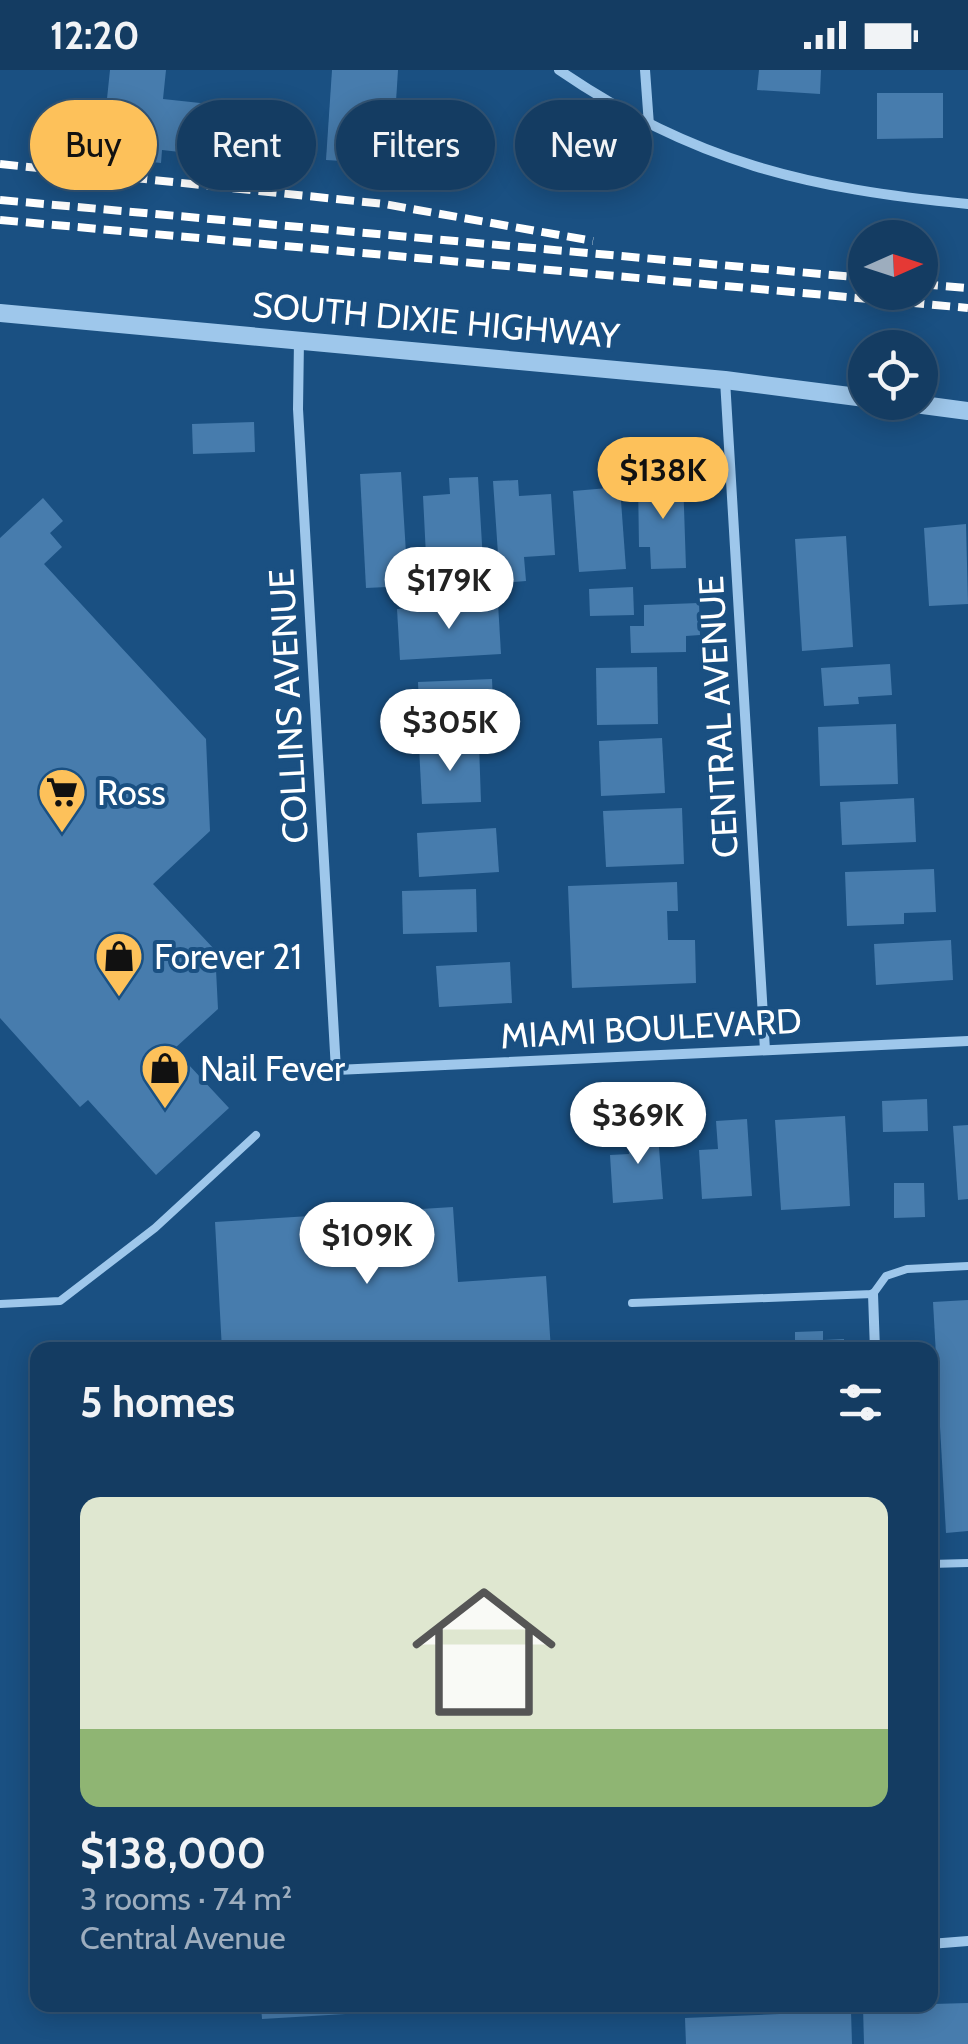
<!DOCTYPE html>
<html lang="en">
<head>
<meta charset="utf-8">
<style>
  :root { --surface:#143c62; --page:#21476b; --text:#f1f3f6; --muted:#9dadbe; --line:#335677; --accent:#fdc15a }
  body { margin:0; font-family:Cabin,sans-serif; background:var(--page); color:var(--text); height:100vh; display:flex; flex-direction:column; font-size:38px; white-space:nowrap }
  * { box-sizing:border-box; margin:0 }
  p { font-size:32px; color:var(--muted) }
  .icon { flex:none; width:55px; height:55px; fill:none; stroke:currentColor; stroke-width:2; stroke-linecap:round; stroke-linejoin:round }
  .map { position:relative; flex:1; overflow:hidden }
  .side { position:absolute; left:30px; top:1272px; width:908px; height:670px; display:flex; flex-direction:column; background:var(--surface); border-radius:20px; box-shadow:0 5px 25px #0003,0 0 0 2px var(--line) }
  .side>* { flex:none }
  .top-card { position:absolute; left:30px; top:30px; width:910px; height:90px; display:flex; gap:20px }
  .needle { width:65px; rotate:87deg }
  .tools { position:absolute; left:848px; top:150px; display:grid; gap:20px }
  .tools a { display:grid; place-items:center; width:90px; height:90px; border-radius:50%; background:var(--surface); box-shadow:0 5px 25px #0003,0 0 0 2px var(--line); font-size:50px }
  .price { position:absolute; translate:-50% -85px; padding:0 22px; border-radius:35px; background:#fff; color:#222; font-size:32px; line-height:65px; filter:drop-shadow(0 2px 5px #0008) }
  .price::after { content:''; position:absolute; left:50%; top:60px; width:30px; height:22px; margin-left:-15px; background:inherit; clip-path:polygon(0 0,100% 0,50% 100%) }
  .price.on { background:var(--accent); color:#111 }
  ul { padding:0; list-style:none }
  li { display:grid; align-content:center; gap:20px; height:530px; padding:0 50px }
  li span { display:grid; place-items:center; height:310px; border-radius:20px; color:#555 }
  li>.icon { margin-inline-start:auto }
  span .icon { width:180px; height:180px; fill:#fffc; stroke-width:1 }
  li b { font-size:42px }
  h2 { display:flex; justify-content:space-between; align-items:center; height:120px; padding:0 50px; font-size:42px }
  .tag { padding:0 35px; border-radius:45px; background:var(--surface); box-shadow:0 5px 25px #0003,0 0 0 2px var(--line); font-size:35px; line-height:90px }
  .tag.on { background:var(--accent); color:#111 }
  .status { display:flex; justify-content:space-between; align-items:center; height:70px; padding:0 50px; background:var(--surface); direction:ltr }
  .status svg { height:28px; fill:currentColor }
  .map>svg:first-child { display:block }
  .building { fill:#477cad }
  .lines { fill:none; stroke-linecap:round; stroke-linejoin:round }
  .service { stroke:#9ec7eb; stroke-width:8 }
  .minor { stroke:#9ec7eb; stroke-width:10 }
  .tertiary { stroke:#9ec7eb; stroke-width:18 }
  .rail { stroke:#fff; stroke-width:8; stroke-dasharray:18 8; stroke-linecap:butt }
  .labels { text-anchor:middle; dominant-baseline:central; stroke-width:8; stroke-linejoin:round; paint-order:stroke }
  .street-label { font-size:35px; fill:#fff; stroke:#1a5082 }
  .poi-label { font-size:35px; fill:#fff; stroke:#1a5082; text-anchor:start }
</style>
</head>
<body>
<div class="status"><b>12:20</b><svg viewBox="0 0 49 12"><path d="M0 12V9h3v3zM5 12V6h3v6zM10 12V3h3v9zM15 12V0h3v12zM26 1h20v11H26zM47 4h2v5h-2z"/></svg></div>
<div class="map">
<svg width="968" height="1974" viewBox="0 0 968 1974">
  <rect width="100%" height="100%" fill="#1a5082"/>
  <g class="building">
    <path d="M110,0H166L163,29L284,42L278,93L162,80L161,93L101,86Z"/>
    <path d="M332,0H398L392,94L326,90Z"/>
    <path d="M759,0H821L820,24L757,20Z"/>
    <path d="M877,23H943V68L877,69Z"/>
    <path d="M254,352L255,382L193,384L192,354Z"/>
    <path d="M401,402L408,516L366,518L360,404Z"/>
    <path d="M478,407L484,508L457,509L456,484L426,486L423,426L450,424L449,408Z"/>
    <path d="M683,408L686,498L651,499L650,477H639L638,410Z"/>
    <path d="M518,410L519,426L551,424L555,485L524,487L526,511L500,513L493,411Z"/>
    <path d="M620,417L626,499L579,502L573,421Z"/>
    <path d="M43,428L63,451L50,463L62,477L44,494L206,669L210,761L153,814L215,880L218,939L174,979L229,1038L156,1105L88,1030L80,1037L0,948V468Z"/>
    <path d="M966,454L968,534L929,536L924,458Z"/>
    <path d="M846,466L853,577L802,581L795,469Z"/>
    <path d="M633,517L634,545L590,546L589,519Z"/>
    <path d="M498,533L501,584L400,590L397,539Z"/>
    <path d="M699,533L700,565L686,566V582L631,583L630,556H644V535Z"/>
    <path d="M890,594L892,625L858,627L859,634L824,636L821,598Z"/>
    <path d="M657,597L658,654L597,655L596,598Z"/>
    <path d="M492,609L494,658L420,661L418,612Z"/>
    <path d="M896,654L898,714L820,716L818,657Z"/>
    <path d="M662,668L665,723L601,726L599,671Z"/>
    <path d="M479,674L481,732L422,734L419,677Z"/>
    <path d="M914,728L916,772L842,775L840,732Z"/>
    <path d="M682,738L684,794L606,797L603,741Z"/>
    <path d="M496,758L499,802L419,807L417,763Z"/>
    <path d="M934,799L936,842L904,843V854L847,856L845,802Z"/>
    <path d="M677,812L678,841H667L668,870H695L696,913L572,918L568,816Z"/>
    <path d="M476,819L477,862L403,864L402,821Z"/>
    <path d="M951,870L953,910L876,915L874,874Z"/>
    <path d="M510,892L512,933L439,937L436,896Z"/>
    <path d="M927,1029L928,1061L883,1062L882,1031Z"/>
    <path d="M845,1046L850,1136L781,1140L775,1050Z"/>
    <path d="M747,1049L752,1126L702,1129L699,1080L718,1079L716,1051Z"/>
    <path d="M657,1052L663,1129L613,1133L610,1085L629,1084L627,1055Z"/>
    <path d="M968,1055V1129L958,1130L953,1056Z"/>
    <path d="M894,1113H924L925,1147L894,1148Z"/>
    <path d="M453,1137L458,1212L546,1206L551,1280H222L215,1152Z"/>
    <path d="M968,1230V1461L946,1463L933,1232Z"/>
    <path d="M823,1261V1270L844,1269V1280H640V1276L795,1271V1262Z"/>
    <path d="M968,1933V1974H864L863,1936Z"/>
    <path d="M261,1935H446V1938L262,1949Z"/>
    <path d="M851,1941L852,1974H686L685,1948Z"/>
  </g>
  <g class="lines">
    <g class="service">
      <path d="M632,1233L873,1224L886,1206L907,1199L968,1196"/>
      <path d="M0,1234L60,1231L155,1158L256,1065"/>
      <path d="M930,1494L968,1493"/>
    </g>
    <g class="minor">
      <path d="M559,0C693,92 809,119 968,134"/>
      <path d="M645,0L649,55"/>
      <path d="M299,270L298,339L336,1000L968,971"/>
      <path d="M725,310L765,980"/>
      <path d="M873,1224L875,1280"/>
      <path d="M930,1874L968,1871"/>
    </g>
    <g class="tertiary">
      <path d="M0,243L725,310L865,328"/>
      <path d="M900,332L968,341"/>
    </g>
    <g class="rail">
      <path d="M0,94L384,134L593,171"/>
      <path d="M0,130L865,208"/>
      <path d="M0,150L968,238"/>
      <path d="M920,214L968,218"/>
    </g>
  </g>
  <defs>
    <g id="supermarket-pin" transform="scale(2.5)"><path d="M0 17L-7.5 6A9.5 9.5 0 1 1 7.5 6Z" fill="#fdc15a" stroke="#1a5082"/><path d="M-6-5.5h2.5l.6 2H6L4.5 2H-2.5L-4.4-4H-6ZM-1.5 3.2a1.3 1.3 0 1 0 .1 0ZM3 3.2a1.3 1.3 0 1 0 .1 0Z" fill="#111"/></g>
    <g id="shop-pin" transform="scale(2.5)"><path d="M0 17L-7.5 6A9.5 9.5 0 1 1 7.5 6Z" fill="#fdc15a" stroke="#1a5082"/><path d="M-5-2.5h2.3a2.7 3.5 0 0 1 5.4 0H5L5.5 6h-11ZM-1.5-2.5h3a1.5 2.3 0 0 0-3 0Z" fill="#111"/></g>
  </defs>
  <g fill-rule="evenodd">
    <use href="#supermarket-pin" x="62" y="722"/>
    <use href="#shop-pin" x="119" y="886"/>
    <use href="#shop-pin" x="165" y="998"/>
  </g>
  <g class="labels">
    <g class="street-label">
      <text transform="translate(436 250) rotate(5)">SOUTH DIXIE HIGHWAY</text>
      <text transform="translate(288 636) rotate(-93)">COLLINS AVENUE</text>
      <text transform="translate(718 647) rotate(-93)">CENTRAL AVENUE</text>
      <text transform="translate(651 958) rotate(-3)">MIAMI BOULEVARD</text>
    </g>
    <g class="poi-label">
      <text x="97" y="722">Ross</text>
      <text x="154" y="886">Forever 21</text>
      <text x="200" y="998">Nail Fever</text>
    </g>
  </g>
</svg>
<div class="tools">
<a><svg class="needle" viewBox="-14 -14 28 28"><path d="M0-13l5 13h-10z" fill="#e53935"/><path d="M0 13l5-13h-10z" fill="#9dadbe"/></svg></a>
<a><svg class="icon" aria-label="locate" viewBox="0 0 24 24"><circle cx="12" cy="12" r="6"/><path d="M12 2v4M12 18v4M2 12h4M18 12h4"/></svg></a>
</div>
<b class="price on" style="left:663px;top:452px">$138K</b>
<b class="price" style="left:449px;top:562px">$179K</b>
<b class="price" style="left:450px;top:704px">$305K</b>
<b class="price" style="left:638px;top:1097px">$369K</b>
<b class="price" style="left:367px;top:1217px">$109K</b>
<div class="top-card">
<a class="tag on">Buy</a>
<a class="tag">Rent</a>
<a class="tag">Filters</a>
<a class="tag">New</a>
</div>
<section class="side">
<h2>5 homes<svg class="icon" aria-label="filters" viewBox="0 0 24 24"><path d="M4 7h16M4 17h16"/><circle cx="9" cy="7" r="2"/><circle cx="15" cy="17" r="2"/></svg></h2>
<ul>
<li><span style="background:linear-gradient(#dfe7d0 75%,#8fb573 0)"><svg class="icon" aria-label="home" viewBox="0 0 24 24"><path d="M3 11l9-7 9 7M6 9v11h12V9"/></svg></span><div><b>$138,000</b><p>3 rooms · 74 m²</p><p>Central Avenue</p></div></li>
</ul>
</section>
</div>
</body>
</html>
